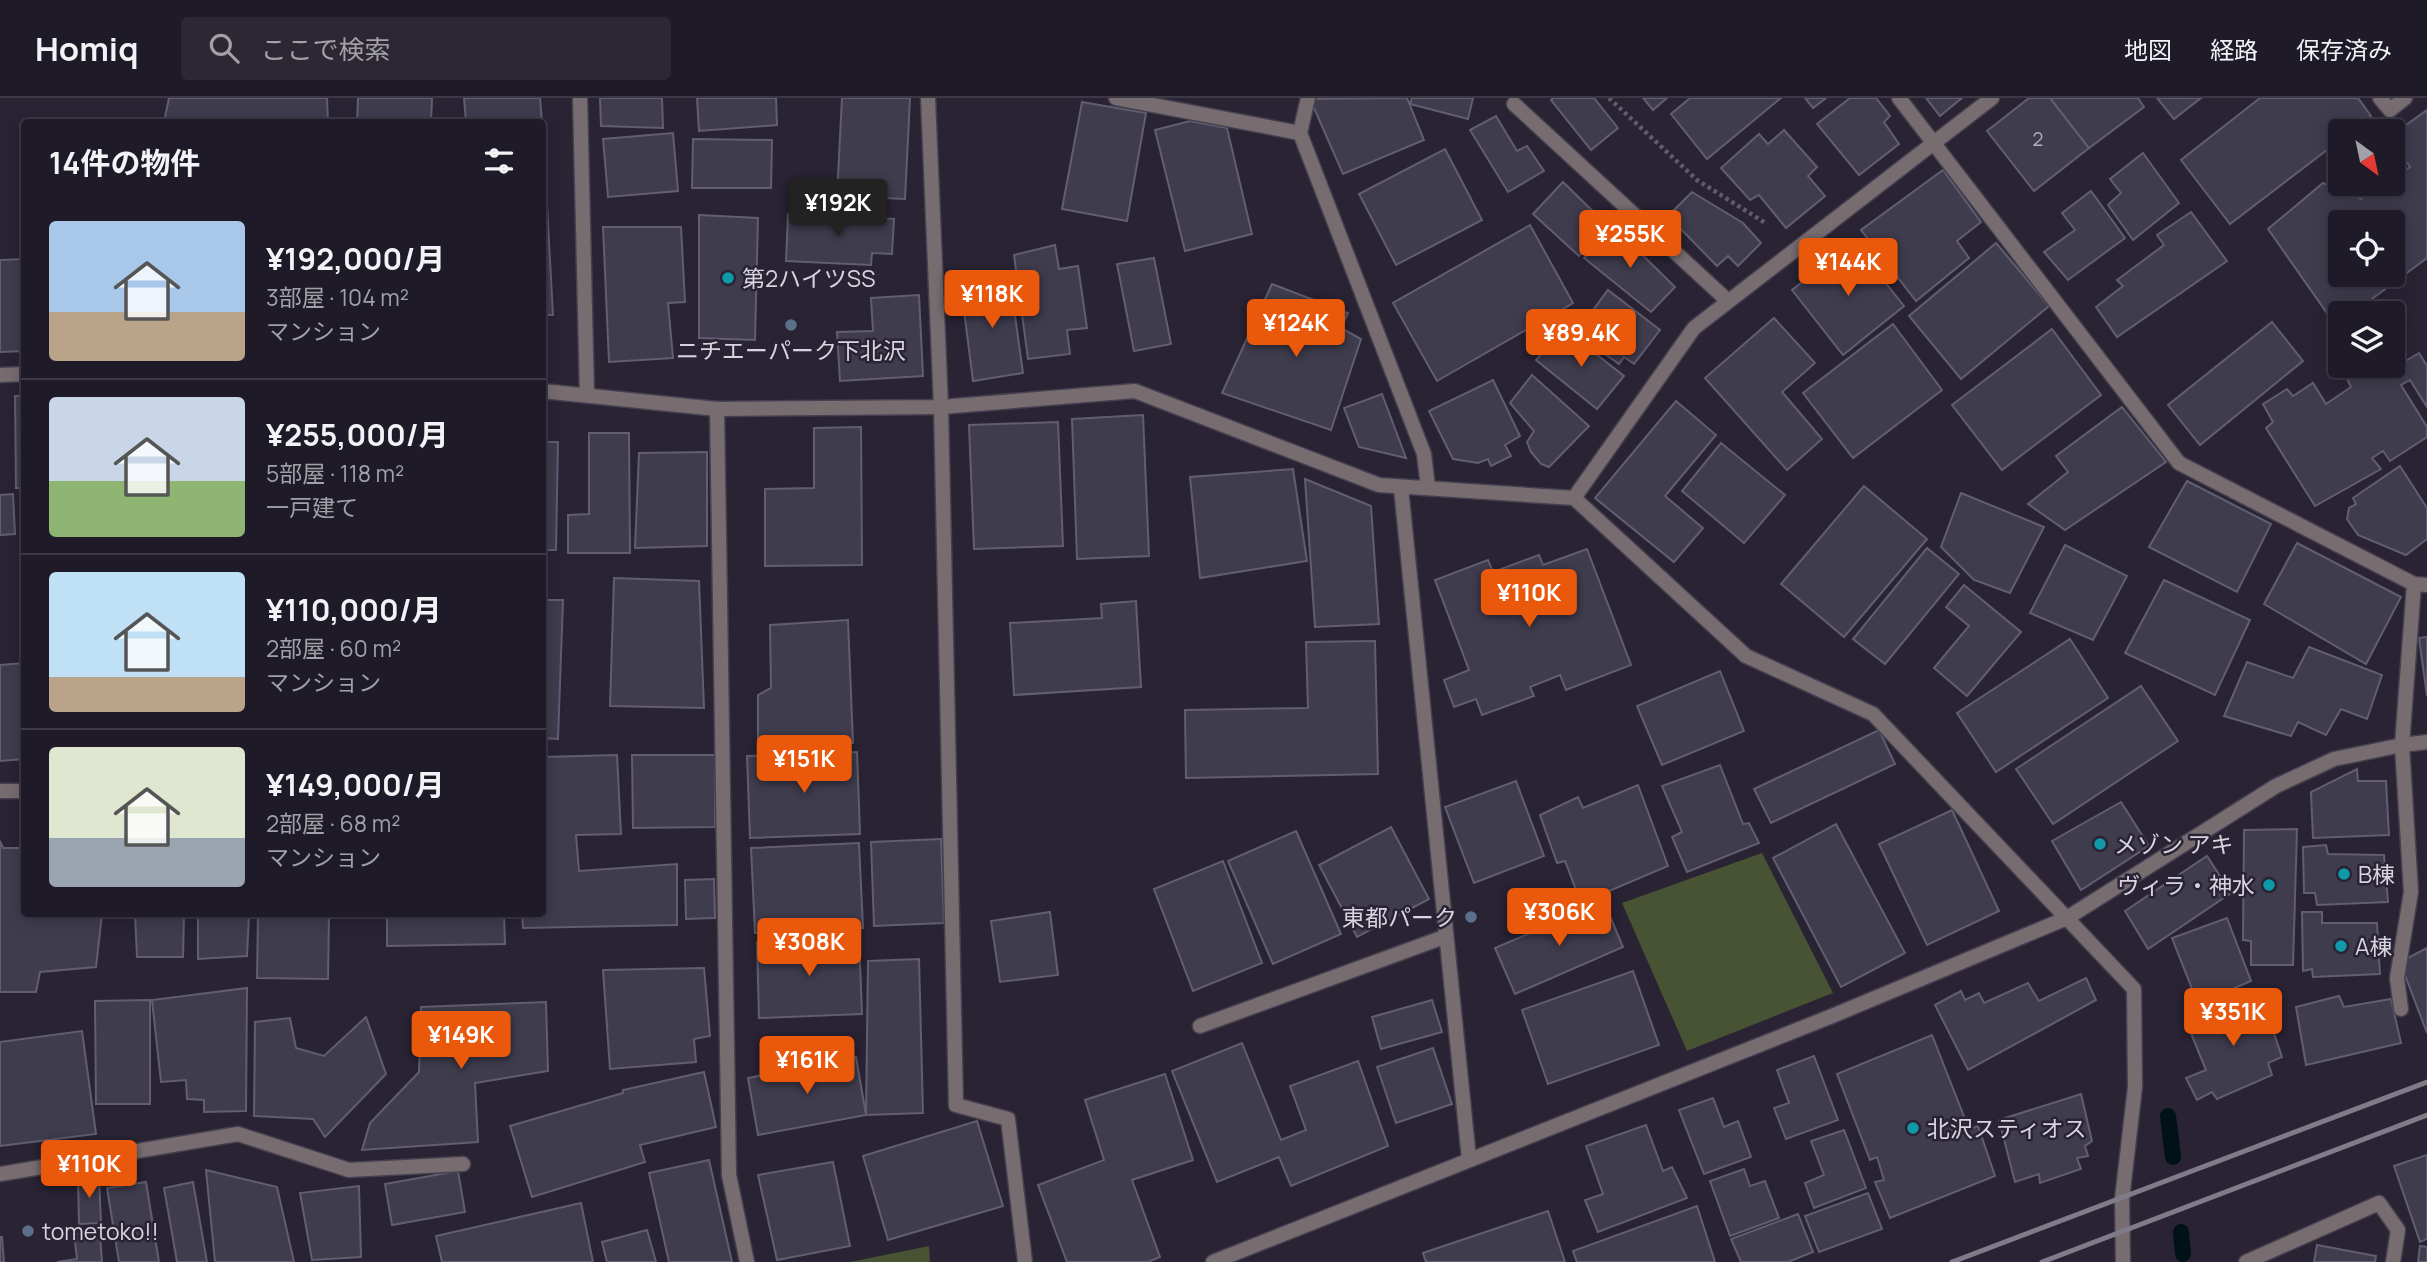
<!DOCTYPE html>
<html lang="ja">
<head>
<meta charset="utf-8">
<style>
  :root { --surface:#1f1a27; --page:#2c2733; --text:#f1f3f6; --muted:#a1a1a7; --line:#3c3844; --accent:#ea580c }
  body { margin:0; font-family:Manrope,"Noto Sans JP",sans-serif; background:var(--page); color:var(--text); height:100vh; display:flex; flex-direction:column; font-size:26px; white-space:nowrap }
  * { box-sizing:border-box; margin:0 }
  p { font-size:23px; color:var(--muted) }
  .icon { flex:none; width:38px; height:38px; fill:none; stroke:currentColor; stroke-width:2; stroke-linecap:round; stroke-linejoin:round }
  .map { position:relative; flex:1; overflow:hidden }
  .details { position:absolute; left:21px; top:21px; width:525px; height:798px; display:flex; flex-direction:column; background:var(--surface); border-radius:7px; box-shadow:0 4px 18px #0003,0 0 0 2px var(--line) }
  .details>* { flex:none }
  .needle { width:46px; rotate:147deg }
  .fabs { position:absolute; left:2328px; top:21px; display:grid; gap:14px }
  .fabs a { display:grid; place-items:center; width:77px; height:77px; border-radius:7px; background:var(--surface); box-shadow:0 4px 18px #0003,0 0 0 2px var(--line); font-size:35px }
  .price { position:absolute; translate:-50% -60px; padding:0 16px; border-radius:7px; background:var(--accent); color:#fff; font-size:23px; line-height:46px; filter:drop-shadow(0 2px 4px #0008) }
  .price::after { content:''; position:absolute; left:50%; top:42px; width:21px; height:16px; margin-left:-10px; background:inherit; clip-path:polygon(0 0,100% 0,50% 100%) }
  .price.selected { background:#222; color:#fff }
  ul { padding:0; list-style:none }
  li { display:flex; align-items:center; gap:21px; height:175px; padding:0 28px }
  li+li { border-top:2px solid var(--line) }
  li span { display:grid; place-items:center; flex:none; width:196px; height:140px; border-radius:7px; color:#555 }
  li>.icon { margin-inline-start:auto }
  span .icon { width:84px; height:84px; fill:#fffc; stroke-width:1 }
  li b { font-size:30px }
  h2 { display:flex; justify-content:space-between; align-items:center; height:84px; padding:0 28px; font-size:30px }
  header { display:flex; align-items:center; gap:42px; box-sizing:border-box; height:98px; padding:0 35px; background:var(--surface); border-bottom:2px solid var(--line) }
  header strong { font-size:33px }
  nav { display:flex; gap:38px; margin-inline-start:auto; font-size:24px }
  .search { width:490px; height:63px; background:var(--page); display:flex; align-items:center; gap:18px; box-sizing:border-box; padding:0 24px; border-radius:7px; color:var(--muted); font-size:26px }
  .map>svg:first-child { display:block }
  .green { fill:#485333 }
  .lines { fill:none; stroke-linecap:round; stroke-linejoin:round }
  .stream { stroke:#011216; stroke-width:16 }
  .building { fill:#3f3c4e; stroke:#615e71; stroke-width:2; fill-rule:evenodd }
  .lane-casing { stroke:#453f4f; stroke-width:17 }
  .street-casing { stroke:#453f4f; stroke-width:17 }
  .path { stroke:#615c6b; stroke-width:4.5; stroke-dasharray:3.5 3.5; stroke-linecap:butt }
  .lane { stroke:#776d71; stroke-width:14 }
  .street { stroke:#776d71; stroke-width:14 }
  .rail { stroke:#807b89; stroke-width:5 }
  .culture-dot { fill:#0f9aa8; stroke:#292334; stroke-width:2.5 }
  .service-dot { fill:#5c6f8a; stroke:#292334; stroke-width:2.5 }
  .labels { text-anchor:middle; dominant-baseline:central; stroke-width:5; stroke-linejoin:round; paint-order:stroke }
  .number-label { font-size:19px; fill:#b1aebb }
  .poi-label { font-size:23px; fill:#d7d4df; stroke:#292334; text-anchor:start }
</style>
</head>
<body>
<header>
<strong>Homiq</strong>
<div class="search"><svg class="icon" aria-label="search" viewBox="0 0 24 24"><circle cx="10" cy="10" r="6"/><path d="M15 15l6 6"/></svg>ここで検索</div>
<nav><a>地図</a><a>経路</a><a>保存済み</a></nav>
</header>
<div class="map">
<svg width="2427" height="1164" viewBox="0 0 2427 1164">
  <rect width="100%" height="100%" fill="#292334"/>
  <g class="green">
    <path d="M1762,755L1833,895L1687,953L1622,805Z"/>
    <path d="M929,1148L930,1164H850Z"/>
  </g>
  <g class="lines">
    <g class="stream">
      <path d="M2168,1018L2173,1059"/>
      <path d="M2181,1134L2183,1156"/>
    </g>
  </g>
  <g class="building">
    <path d="M169,0H327L328,24H164Z"/>
    <path d="M358,0H432L431,24H357Z"/>
    <path d="M464,0H540L542,24H466Z"/>
    <path d="M600,0H662L663,30L601,28Z"/>
    <path d="M697,0H776L777,27L699,33Z"/>
    <path d="M842,0H910L905,101L837,98Z"/>
    <path d="M1407,0L1424,42L1343,76L1310,1Z"/>
    <path d="M1412,0H1473L1468,21L1410,6Z"/>
    <path d="M1553,0H1594L1618,30L1591,52L1551,2Z"/>
    <path d="M1643,0H1667L1653,12Z"/>
    <path d="M1690,0H1781L1707,61L1671,16Z"/>
    <path d="M1805,0H1826L1813,10Z"/>
    <path d="M1850,0H1876L1890,18L1884,24L1899,46L1859,77L1817,26Z"/>
    <path d="M1926,0H1962L1940,18Z"/>
    <path d="M2029,0H2050L2089,50L2034,93L1987,33Z"/>
    <path d="M2050,0H2138L2144,9L2089,50Z"/>
    <path d="M2157,0H2201L2174,21Z"/>
    <path d="M2260,0H2358L2371,18L2351,33H2340V42L2230,126L2181,62Z"/>
    <path d="M1082,4L1146,15L1127,123L1062,111Z"/>
    <path d="M2427,12V160L2353,215H2340V225L2336,228L2268,131L2323,85L2361,101L2385,86H2392V81L2410,69L2392,44V37ZM2340,124H2392V177H2340Z"/>
    <path d="M1496,18L1517,53L1527,48L1544,73L1508,94L1470,32Z"/>
    <path d="M1190,23L1227,30L1252,136L1185,153L1155,32Z"/>
    <path d="M1784,32L1817,69L1808,78L1825,98L1786,130L1759,97L1750,102L1721,70L1759,36L1768,46Z"/>
    <path d="M673,35L678,93L608,99L603,41Z"/>
    <path d="M693,41L772,42L771,90H692Z"/>
    <path d="M1445,51L1482,122L1396,167L1359,96Z"/>
    <path d="M2143,55L2179,105L2133,142L2108,107L2121,95L2110,81Z"/>
    <path d="M1943,72L1981,124L1957,143L1969,160L1916,203L1861,132Z"/>
    <path d="M1563,84L1609,129L1579,158L1533,116Z"/>
    <path d="M542,88H546L553,217H542Z"/>
    <path d="M2091,93L2125,140L2068,182L2044,154L2075,132L2062,115Z"/>
    <path d="M1692,94L1743,125L1761,145L1738,168L1728,158L1717,168L1668,118Z"/>
    <path d="M2191,114L2227,163L2117,239L2096,209L2123,188L2117,182L2164,147L2157,137Z"/>
    <path d="M788,116L894,121L892,156L872,155L871,167L786,163Z"/>
    <path d="M699,117L758,120L755,242L699,240Z"/>
    <path d="M1530,127L1573,205L1437,283L1393,205Z"/>
    <path d="M603,129H681L685,204L668,205L673,260L609,264Z"/>
    <path d="M1614,129L1675,189L1651,214L1584,160Z"/>
    <path d="M1853,144L1904,208L1843,257L1792,192Z"/>
    <path d="M1996,145L2049,208L1961,281L1909,218Z"/>
    <path d="M1055,147L1059,171L1078,168L1087,230L1067,232L1070,256L1028,261L1014,157Z"/>
    <path d="M1154,160L1171,246L1134,253L1117,166Z"/>
    <path d="M24,161V253L0,254V162Z"/>
    <path d="M1010,182L1023,275L973,283L961,189Z"/>
    <path d="M1272,186L1348,215L1341,230L1361,241L1331,332L1222,295Z"/>
    <path d="M1608,192L1660,232L1634,266L1624,259L1619,266L1576,235Z"/>
    <path d="M919,197L923,278L840,283L837,234L873,233L871,200Z"/>
    <path d="M1774,220L1815,265L1782,294L1822,341L1787,372L1705,280Z"/>
    <path d="M2272,224L2303,263L2200,347L2168,307Z"/>
    <path d="M1893,226L1942,292L1853,360L1803,295Z"/>
    <path d="M2052,231L2101,297L2002,372L1952,307Z"/>
    <path d="M1568,234L1624,278L1597,311L1536,262L1552,243L1557,247Z"/>
    <path d="M2419,255L2427,268V309L2410,282L2401,287L2427,329V339L2390,363L2383,353L2372,360L2381,371L2315,408L2266,330L2273,324L2263,306L2287,291L2293,298L2313,285L2326,306L2351,289L2342,271L2348,268H2386L2389,273Z"/>
    <path d="M1532,277L1589,328L1549,369L1541,366L1531,354L1527,344L1534,333L1510,305Z"/>
    <path d="M1493,282L1520,338L1505,347L1511,358L1491,368L1488,361L1478,365L1453,361L1429,313Z"/>
    <path d="M1382,296L1406,360L1359,349L1344,310Z"/>
    <path d="M15,298H24V390H16Z"/>
    <path d="M1676,303L1716,337L1665,398L1703,430L1674,464L1595,400Z"/>
    <path d="M2122,309L2166,364L2065,432L2028,406L2068,374L2056,358Z"/>
    <path d="M1143,317L1149,458L1077,461L1072,321Z"/>
    <path d="M1058,324L1063,448L974,451L969,327Z"/>
    <path d="M861,329L862,467L765,468V391L814,390V330Z"/>
    <path d="M589,335H629L630,455H568V417L589,416Z"/>
    <path d="M542,344H558L556,452H542Z"/>
    <path d="M1721,345L1785,397L1744,445L1682,393Z"/>
    <path d="M707,354V448L635,450L639,355Z"/>
    <path d="M2400,368L2427,410V441L2406,457L2358,437L2347,421L2349,410L2356,406L2353,400Z"/>
    <path d="M1293,371L1307,463L1200,480L1190,379Z"/>
    <path d="M1305,381L1371,408L1379,526L1315,529Z"/>
    <path d="M2187,383L2271,426L2237,494L2149,449Z"/>
    <path d="M1864,388L1927,441L1844,539L1781,486Z"/>
    <path d="M1961,395L2044,429L2010,495L1974,482L1941,449Z"/>
    <path d="M13,396L15,436L0,437V397Z"/>
    <path d="M2297,445L2401,499L2366,566L2264,506Z"/>
    <path d="M2065,447L2127,478L2093,542L2030,515Z"/>
    <path d="M1927,450L1959,476L1885,566L1853,541Z"/>
    <path d="M1587,451L1631,567L1566,592L1560,577L1530,589L1534,598L1482,617L1476,601L1454,609L1444,582L1469,572L1435,482L1488,462L1493,474L1539,457L1543,467Z"/>
    <path d="M614,480L699,483L704,610L610,608Z"/>
    <path d="M2164,482L2250,522L2215,597L2125,555Z"/>
    <path d="M1964,487L2021,534L1967,598L1934,570L1969,528L1946,509Z"/>
    <path d="M542,502H563L558,641L542,640Z"/>
    <path d="M1136,503L1141,589L1014,597L1010,525L1102,520L1101,506Z"/>
    <path d="M848,522L853,645L758,643V597L771,590L770,527Z"/>
    <path d="M2427,539V598L2419,540Z"/>
    <path d="M2070,541L2108,600L1996,674L1957,615Z"/>
    <path d="M1375,543L1378,676L1186,680L1185,612L1308,610L1306,544Z"/>
    <path d="M2309,549L2382,577L2367,621L2341,611L2326,637L2298,624L2291,638L2224,618L2247,564L2293,580Z"/>
    <path d="M24,565V661L0,663V567Z"/>
    <path d="M1720,573L1744,633L1662,667L1637,608Z"/>
    <path d="M2141,588L2178,643L2053,726L2016,671Z"/>
    <path d="M1879,632L1895,666L1771,725L1754,691Z"/>
    <path d="M857,654L860,736L750,740L747,658Z"/>
    <path d="M617,657L621,736L576,737L579,773L677,766V827L523,830L522,816H542L543,659Z"/>
    <path d="M632,657H715V729L633,730Z"/>
    <path d="M1720,667L1743,726L1749,725L1759,745L1687,774L1672,739L1682,734L1662,688Z"/>
    <path d="M2357,671L2358,683H2386L2389,737L2313,740L2311,694Z"/>
    <path d="M1516,683L1544,758L1474,785L1445,709Z"/>
    <path d="M1638,687L1668,768L1581,805L1565,763L1557,765L1540,717L1578,699L1583,710Z"/>
    <path d="M2121,704L2149,748L2081,792L2052,743Z"/>
    <path d="M1952,712L1999,813L1927,847L1879,746Z"/>
    <path d="M1836,726L1905,855L1841,889L1773,760Z"/>
    <path d="M1391,729L1429,801L1357,839L1319,767Z"/>
    <path d="M2297,731L2293,867H2251V843L2243,842L2244,732Z"/>
    <path d="M1296,733L1341,836L1273,866L1228,763Z"/>
    <path d="M941,741L944,825L874,828L871,744Z"/>
    <path d="M0,743L3,750H24V816H102L96,869L40,874L36,894H0Z"/>
    <path d="M859,745L863,830L755,835L751,750Z"/>
    <path d="M2326,747L2328,756L2384,757L2388,804L2317,807L2315,795H2304L2303,749Z"/>
    <path d="M2207,758L2231,795L2148,851L2125,813Z"/>
    <path d="M1223,763L1262,865L1193,893L1154,791Z"/>
    <path d="M714,781L715,820L686,821L685,782Z"/>
    <path d="M1604,804L1623,849L1515,896L1495,850Z"/>
    <path d="M1050,814L1058,877L1000,884L991,823Z"/>
    <path d="M2302,814H2322V825H2377L2380,876L2313,879L2312,871L2303,873Z"/>
    <path d="M135,816H184L183,859H137Z"/>
    <path d="M198,816H249L247,858L198,861Z"/>
    <path d="M258,816H329L328,881L257,880Z"/>
    <path d="M387,816H504L505,846L387,848Z"/>
    <path d="M2227,820L2251,883L2198,906L2172,840Z"/>
    <path d="M859,839L862,916L759,920L757,844Z"/>
    <path d="M2427,850V935L2400,864Z"/>
    <path d="M919,861L923,1015L866,1017L868,863Z"/>
    <path d="M704,870L710,938L694,941L696,964L610,971L603,872Z"/>
    <path d="M1633,873L1659,947L1548,986L1522,912Z"/>
    <path d="M2086,880L2096,902L1968,972L1935,907L1961,893L1965,902L1979,895L1984,905L2028,885L2039,903Z"/>
    <path d="M247,890L246,1013L204,1014V1002L187,1001L186,982L161,984L152,902Z"/>
    <path d="M2261,897L2282,959L2268,965L2272,977L2217,1001L2212,994L2197,1002L2186,980L2206,972L2186,923Z"/>
    <path d="M2339,898L2344,909L2391,901L2401,945L2306,967L2296,909Z"/>
    <path d="M150,902V1006H96L95,903Z"/>
    <path d="M1432,902L1442,934L1381,951L1372,919Z"/>
    <path d="M546,904L548,973L475,985L478,1044L362,1052L370,1025L419,974L421,909Z"/>
    <path d="M366,919L386,976L325,1039L313,1021L254,1018L255,924L290,920L296,950L324,958Z"/>
    <path d="M82,933L96,1036L0,1048V944Z"/>
    <path d="M1932,937L1969,1031L1978,1028L1995,1078L1890,1120L1875,1084L1884,1082L1877,1059L1870,1062L1837,976Z"/>
    <path d="M1242,945L1281,1042L1306,1032L1290,988L1358,963L1388,1048L1291,1088L1279,1059L1217,1084L1172,973Z"/>
    <path d="M1433,950L1452,1006L1396,1025L1377,969Z"/>
    <path d="M1814,958L1838,1022L1786,1041L1774,1010L1789,1005L1777,972Z"/>
    <path d="M856,959L866,1017L758,1037L748,980Z"/>
    <path d="M704,974L716,1029L640,1047L645,1064L532,1099L510,1028L623,995V992Z"/>
    <path d="M1165,976L1193,1062L1132,1082L1160,1159L1148,1164H1067L1038,1087L1104,1062L1085,1002Z"/>
    <path d="M2081,996L2092,1043L2085,1048L2088,1058L2077,1060L2081,1071L2040,1085L2039,1076L2015,1084L1999,1022Z"/>
    <path d="M1713,1000L1724,1029L1738,1023L1751,1059L1704,1076L1679,1012Z"/>
    <path d="M977,1023L1003,1108L888,1142L863,1058Z"/>
    <path d="M1646,1027L1663,1073L1672,1069L1687,1100L1598,1134L1585,1102L1603,1096L1586,1048Z"/>
    <path d="M1844,1032L1866,1090L1814,1110L1805,1085L1824,1077L1811,1043Z"/>
    <path d="M2427,1057V1141L2420,1144L2394,1068Z"/>
    <path d="M709,1062L732,1164H669L649,1075Z"/>
    <path d="M833,1064L850,1148L777,1162L758,1077Z"/>
    <path d="M1744,1071L1750,1088L1765,1083L1779,1120L1730,1138L1710,1083Z"/>
    <path d="M206,1072L277,1089L294,1164H215Z"/>
    <path d="M458,1073L465,1114L392,1127L385,1086Z"/>
    <path d="M99,1078L101,1125L79,1126L78,1079Z"/>
    <path d="M146,1084L159,1164H119L107,1090Z"/>
    <path d="M193,1084L207,1164H177L164,1090Z"/>
    <path d="M359,1088L361,1159L312,1162L300,1095Z"/>
    <path d="M1868,1095L1882,1131L1819,1154L1805,1118Z"/>
    <path d="M581,1105L593,1164H442L436,1138Z"/>
    <path d="M1697,1108L1715,1164H1577L1573,1153Z"/>
    <path d="M1548,1113L1565,1164H1426L1423,1155Z"/>
    <path d="M1798,1116L1813,1154L1788,1164H1741L1731,1141Z"/>
    <path d="M647,1132L656,1164H607L602,1144Z"/>
    <path d="M74,1136H100L102,1164H57L77,1161Z"/>
    <path d="M0,1139H2L4,1164H0Z"/>
    <path d="M2317,1147L2376,1158L2375,1164H2314Z"/>
    <path d="M2420,1148L2427,1149V1164H2418Z"/>
  </g>
  <g class="lines">
    <g class="lane-casing">
      <g id="lane">
        <path d="M1899,0L2179,365L2414,486"/>
        <path d="M2380,0L2390,12L2405,0"/>
        <path d="M1514,6L1728,203"/>
        <path d="M1300,35L1308,0"/>
        <path d="M1574,400L1694,230L1992,0"/>
        <path d="M0,693H24"/>
        <path d="M2401,911L2397,880L2411,794L2402,647L2427,644"/>
        <path d="M1200,928L1444,839"/>
        <path d="M0,1076L238,1036L349,1072L463,1066"/>
      </g>
    </g>
    <g class="street-casing">
      <g id="street">
        <path d="M580,0L587,297"/>
        <path d="M928,0L941,309L956,1007L1008,1021L1025,1164"/>
        <path d="M1116,0L1300,35L1424,356L1428,389"/>
        <path d="M0,277L24,276"/>
        <path d="M542,293L717,311L941,309L1135,293L1379,387L1574,400L1746,558L1873,616L2134,891L2135,989L2122,1101L2123,1164"/>
        <path d="M717,311L729,1077L747,1164"/>
        <path d="M1401,390L1469,1061"/>
        <path d="M1213,1164L1832,918L2067,820L2276,688L2334,661L2402,647L2414,486L2427,487"/>
        <path d="M2246,1164L2379,1105L2398,1132L2393,1164"/>
      </g>
    </g>
    <path class="path" d="M1609,0L1697,82L1767,126"/>
    <use href="#lane" class="lane"/>
    <use href="#street" class="street"/>
    <g class="rail">
      <path d="M1952,1164L2427,984"/>
      <path d="M2042,1164L2427,1017"/>
    </g>
  </g>
  <g class="culture-dot">
    <circle cx="728" cy="180" r="7"/>
    <circle cx="2100" cy="746" r="7"/>
    <circle cx="2344" cy="776" r="7"/>
    <circle cx="2269" cy="787" r="7"/>
    <circle cx="2341" cy="848" r="7"/>
    <circle cx="1913" cy="1030" r="7"/>
  </g>
  <g class="service-dot">
    <circle cx="791" cy="227" r="7"/>
    <circle cx="1471" cy="819" r="7"/>
    <circle cx="28" cy="1133" r="7"/>
  </g>
  <g class="labels">
    <g class="number-label">
      <text x="2038" y="41">2</text>
    </g>
    <g class="poi-label">
      <text x="742" y="180">第2ハイツSS</text>
      <text x="791" y="252" text-anchor="middle">ニチエーパーク下北沢</text>
      <text x="2114" y="746">メゾン アキ</text>
      <text x="2358" y="776">B棟</text>
      <text x="2255" y="787" text-anchor="end">ヴィラ・神水</text>
      <text x="1457" y="819" text-anchor="end">東都パーク</text>
      <text x="2355" y="848">A棟</text>
      <text x="1927" y="1030">北沢スティオス</text>
      <text x="42" y="1133">tometoko!!</text>
    </g>
  </g>
</svg>
<div class="fabs">
<a><svg class="needle" viewBox="-14 -14 28 28"><path d="M0-13l5 13h-10z" fill="#e53935"/><path d="M0 13l5-13h-10z" fill="#a1a1a7"/></svg></a>
<a><svg class="icon" aria-label="locate" viewBox="0 0 24 24"><circle cx="12" cy="12" r="6"/><path d="M12 2v4M12 18v4M2 12h4M18 12h4"/></svg></a>
<a><svg class="icon" aria-label="layers" viewBox="0 0 24 24"><path d="M12 4l9 5-9 5-9-5zM3 14l9 5 9-5"/></svg></a>
</div>
<b class="price selected" style="left:838px;top:141px">¥192K</b>
<b class="price" style="left:1630px;top:172px">¥255K</b>
<b class="price" style="left:1848px;top:200px">¥144K</b>
<b class="price" style="left:992px;top:232px">¥118K</b>
<b class="price" style="left:1296px;top:261px">¥124K</b>
<b class="price" style="left:1581px;top:271px">¥89.4K</b>
<b class="price" style="left:1529px;top:531px">¥110K</b>
<b class="price" style="left:804px;top:697px">¥151K</b>
<b class="price" style="left:1559px;top:850px">¥306K</b>
<b class="price" style="left:809px;top:880px">¥308K</b>
<b class="price" style="left:2233px;top:950px">¥351K</b>
<b class="price" style="left:461px;top:973px">¥149K</b>
<b class="price" style="left:807px;top:998px">¥161K</b>
<b class="price" style="left:89px;top:1102px">¥110K</b>
<section class="details">
<h2>14件の物件<svg class="icon" aria-label="filters" viewBox="0 0 24 24"><path d="M4 7h16M4 17h16"/><circle cx="9" cy="7" r="2"/><circle cx="15" cy="17" r="2"/></svg></h2>
<ul>
<li><span style="background:linear-gradient(#a9c7e8 65%,#b9a48a 0)"><svg class="icon" aria-label="home" viewBox="0 0 24 24"><path d="M3 11l9-7 9 7M6 9v11h12V9"/></svg></span><div><b>¥192,000/月</b><p>3部屋 · 104 m²</p><p>マンション</p></div></li>
<li><span style="background:linear-gradient(#c9d6e8 60%,#8fb573 0)"><svg class="icon" aria-label="home" viewBox="0 0 24 24"><path d="M3 11l9-7 9 7M6 9v11h12V9"/></svg></span><div><b>¥255,000/月</b><p>5部屋 · 118 m²</p><p>一戸建て</p></div></li>
<li><span style="background:linear-gradient(#bfe0f5 75%,#b9a48a 0)"><svg class="icon" aria-label="home" viewBox="0 0 24 24"><path d="M3 11l9-7 9 7M6 9v11h12V9"/></svg></span><div><b>¥110,000/月</b><p>2部屋 · 60 m²</p><p>マンション</p></div></li>
<li><span style="background:linear-gradient(#dfe7d0 65%,#9aa5b1 0)"><svg class="icon" aria-label="home" viewBox="0 0 24 24"><path d="M3 11l9-7 9 7M6 9v11h12V9"/></svg></span><div><b>¥149,000/月</b><p>2部屋 · 68 m²</p><p>マンション</p></div></li>
</ul>
</section>
</div>
</body>
</html>
